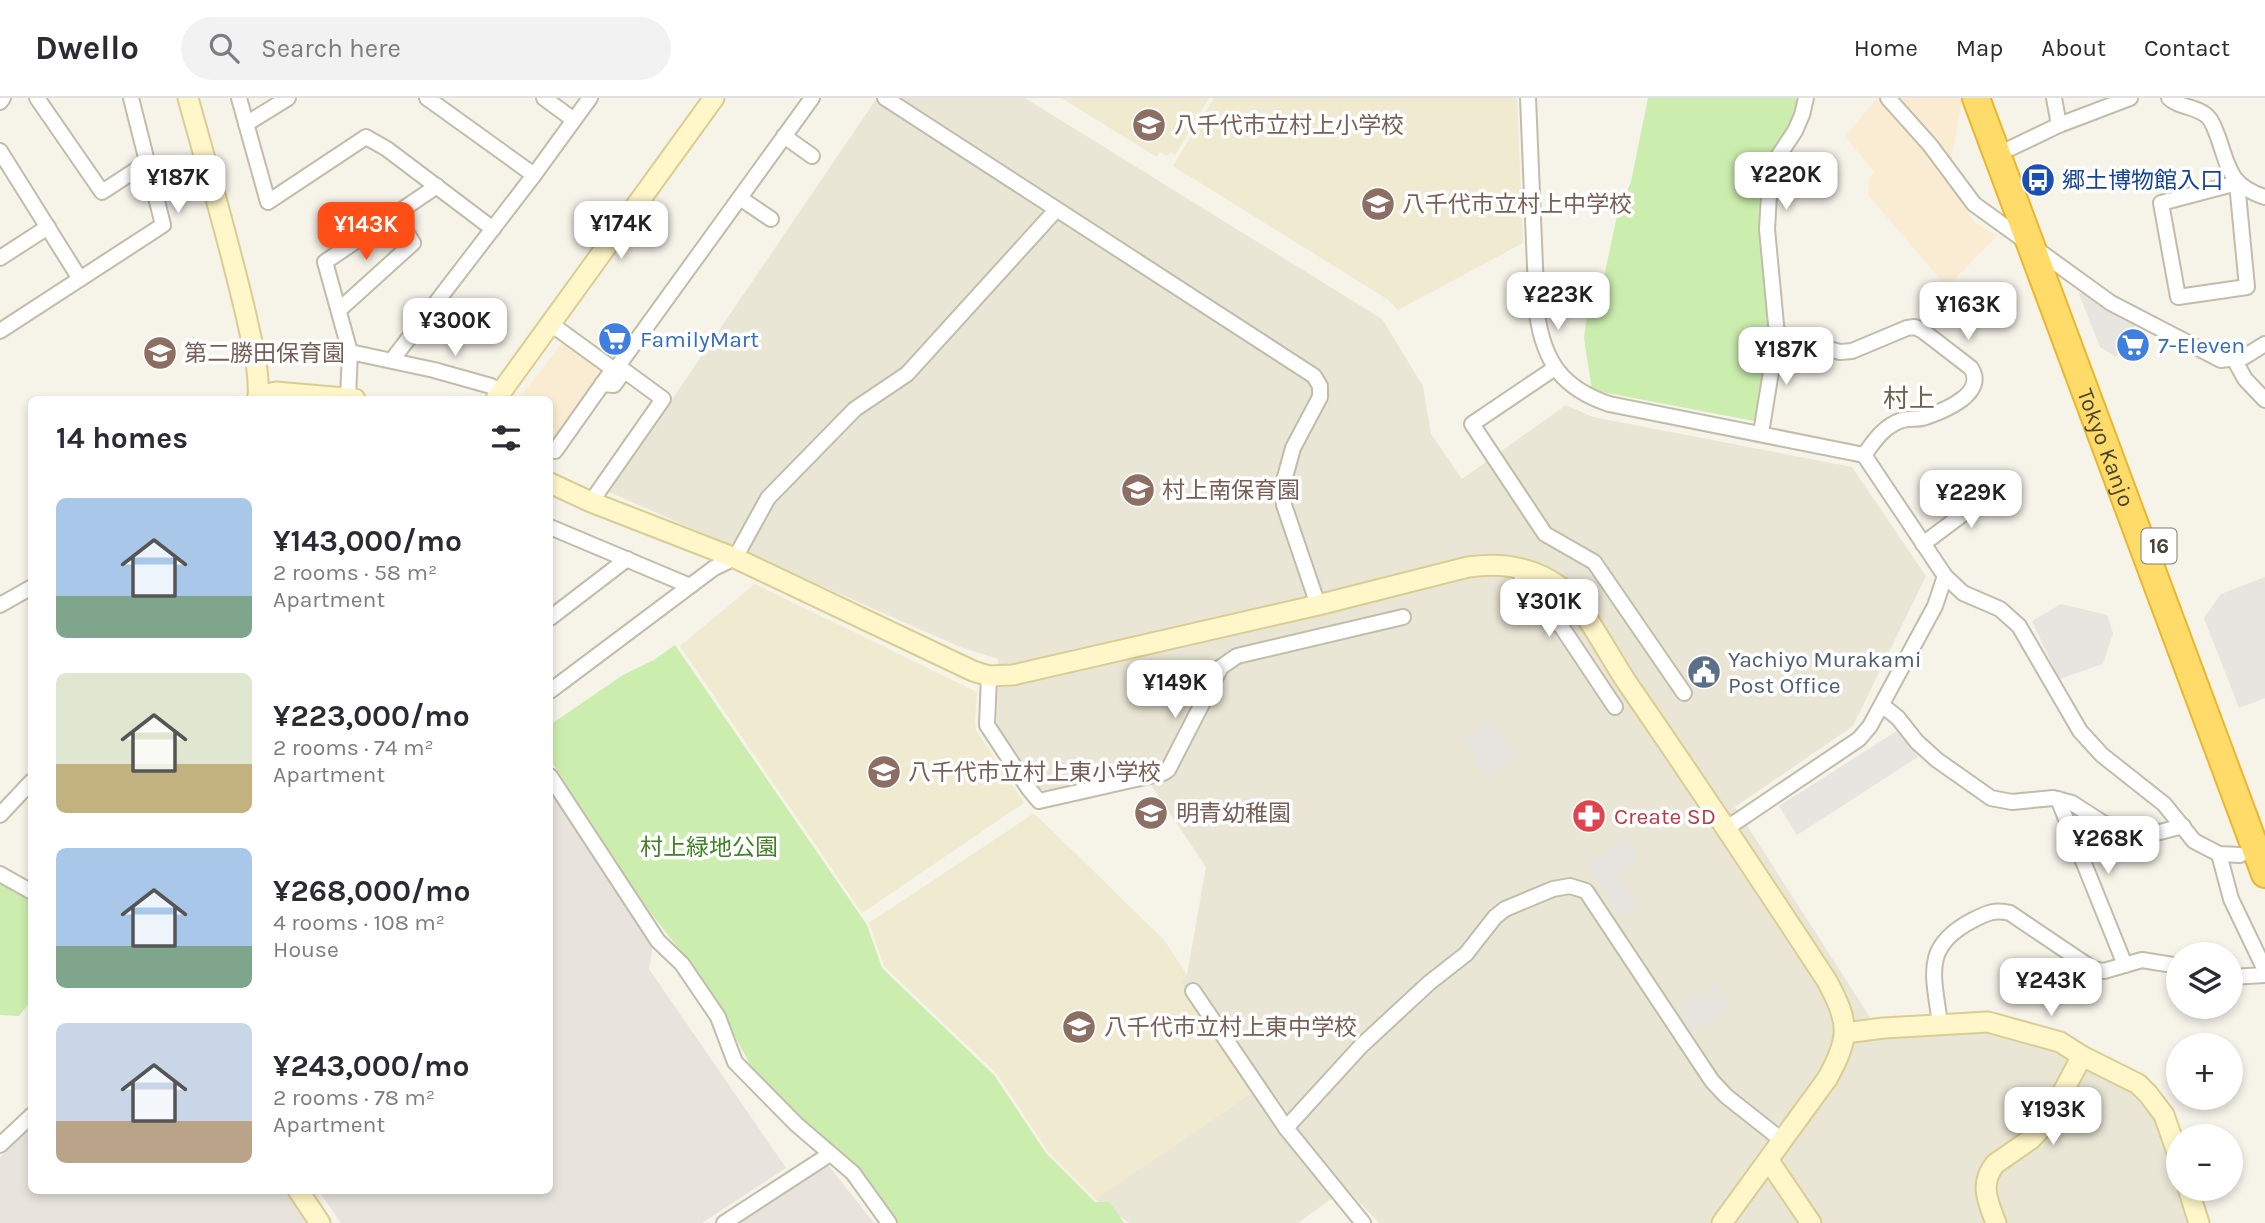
<!DOCTYPE html>
<html lang="en">
<head>
<meta charset="utf-8">
<style>
  :root { --surface:#fff; --page:#f2f2f3; --text:#2b2b33; --muted:#7c7c81; --line:#e1e1e2; --accent:#ff4e16 }
  body { margin:0; font-family:Karla,"Noto Sans JP",sans-serif; background:var(--page); color:var(--text); height:100vh; display:flex; flex-direction:column; font-size:26px; white-space:nowrap }
  * { box-sizing:border-box; margin:0 }
  p { font-size:23px; color:var(--muted) }
  .icon { flex:none; width:38px; height:38px; fill:none; stroke:currentColor; stroke-width:2; stroke-linecap:round; stroke-linejoin:round }
  .map { position:relative; flex:1; overflow:hidden }
  .sheet { position:absolute; left:28px; top:298px; width:525px; height:798px; display:flex; flex-direction:column; background:var(--surface); border-radius:10px; box-shadow:0 4px 10px #0003 }
  .sheet>* { flex:none }
  .buttons { position:absolute; left:2166px; top:844px; display:grid; gap:14px }
  .buttons a { display:grid; place-items:center; width:77px; height:77px; border-radius:50%; background:var(--surface); box-shadow:0 4px 10px #0003; font-size:35px }
  .price { position:absolute; translate:-50% -60px; padding:0 16px; border-radius:14px; background:#fff; color:#222; font-size:23px; line-height:46px; filter:drop-shadow(0 2px 4px #0008) }
  .price::after { content:''; position:absolute; left:50%; top:42px; width:21px; height:16px; margin-left:-10px; background:inherit; clip-path:polygon(0 0,100% 0,50% 100%) }
  .price.current { background:var(--accent); color:#fff }
  ul { padding:0; list-style:none }
  li { display:flex; align-items:center; gap:21px; height:175px; padding:0 28px }
  li span { display:grid; place-items:center; flex:none; width:196px; height:140px; border-radius:10px; color:#555 }
  li>.icon { margin-inline-start:auto }
  span .icon { width:84px; height:84px; fill:#fffc; stroke-width:1 }
  li b { font-size:30px }
  h2 { display:flex; justify-content:space-between; align-items:center; height:84px; padding:0 28px; font-size:30px }
  header { display:flex; align-items:center; gap:42px; box-sizing:border-box; height:98px; padding:0 35px; background:var(--surface); border-bottom:2px solid var(--line) }
  header strong { font-size:33px }
  nav { display:flex; gap:38px; margin-inline-start:auto; font-size:24px }
  .search { width:490px; height:63px; background:var(--page); display:flex; align-items:center; gap:18px; box-sizing:border-box; padding:0 24px; border-radius:38px; color:var(--muted); font-size:26px }
  .map>svg:first-child { display:block }
  .residential { fill:#eae6d6 }
  .commercial { fill:#f9ecd2 }
  .industrial { fill:#e8e4dd }
  .education { fill:#f0ead1 }
  .green { fill:#cbedae }
  .parking { fill:#e7e5e0 }
  .lines { fill:none; stroke-linecap:round; stroke-linejoin:round }
  .street-casing { stroke:#c2bcaa; stroke-width:18 }
  .secondary-casing { stroke:#dacd94; stroke-width:23 }
  .highway-casing { stroke:#ebb62d; stroke-width:30 }
  .street { stroke:#fff; stroke-width:14 }
  .secondary { stroke:#fff7c9; stroke-width:19 }
  .highway { stroke:#ffdb6a; stroke-width:26 }
  .labels { text-anchor:middle; dominant-baseline:central; stroke-width:7; stroke-linejoin:round; paint-order:stroke }
  .shield { fill:#fff; stroke:#807c72; stroke-width:2 }
  .shield-label { font-size:21px; font-weight:bold; fill:#4a4436 }
  .education-label { font-size:23px; fill:#785e54; stroke:#fff; text-anchor:start }
  .transit-label { font-size:23px; fill:#164399; stroke:#fff; text-anchor:start }
  .shop-label { font-size:23px; fill:#366cbe; stroke:#fff; text-anchor:start }
  .street-label { font-size:23px; fill:#4a4436; stroke:#fff }
  .service-label { font-size:23px; fill:#4e5e75; stroke:#fff; text-anchor:start }
  .health-label { font-size:23px; fill:#be3a42; stroke:#fff; text-anchor:start }
  .park-label { font-size:23px; fill:#3f8223; stroke:#fff }
  .quarter-label { font-size:26px; fill:#6e634c; stroke:#fff }
</style>
</head>
<body>
<header>
<strong>Dwello</strong>
<div class="search"><svg class="icon" aria-label="search" viewBox="0 0 24 24"><circle cx="10" cy="10" r="6"/><path d="M15 15l6 6"/></svg>Search here</div>
<nav><a>Home</a><a>Map</a><a>About</a><a>Contact</a></nav>
</header>
<div class="map">
<svg width="2265" height="1125" viewBox="0 0 2265 1125">
  <rect width="100%" height="100%" fill="#f6f3e9"/>
  <path class="residential" d="M877,0H1025L1382,221L1423,288L1431,336L1462,381L1566,307L1593,319L1852,369L1926,478L1853,628L1735,709L1884,941L1990,934L2053,953L2130,994L2157,1024L2188,1125H1379L1346,1090L1298,1125H1129L1095,1101L1253,994L1180,883L1187,877L1206,769L1138,668L1048,694L1036,690L997,627L998,561L960,549L609,394Z"/>
  <g class="commercial">
    <path d="M1877,0H1962L1948,83L1974,124L1997,138L1947,189L1868,97L1869,80L1875,74L1845,39Z"/>
    <path d="M565,241L607,270L552,349L550,347V301H519Z"/>
  </g>
  <g class="industrial">
    <path d="M550,691L653,847L649,871L786,1070L702,1125H341L318,1092H550Z"/>
    <path d="M31,1030L32,1092H289L311,1125H0V1059Z"/>
    <path d="M828,1067L874,1125H737Z"/>
  </g>
  <g class="education">
    <path d="M1061,0H1209L1175,57L1170,54L1167,58L1160,54L1157,59Z"/>
    <path d="M1214,0H1517L1523,145L1398,212L1387,201L1173,68Z"/>
    <path d="M755,486L977,594L975,622L976,632L1024,705L862,815L680,548Z"/>
    <path d="M1033,716L1037,718L1164,842L1187,877L1180,883L1253,994L1095,1101L1049,1055L997,976L884,868L869,825Z"/>
  </g>
  <g class="green">
    <path d="M1648,0H1795L1801,8C1782,36 1764,66 1759,100L1771,225L1757,321L1754,323L1592,292L1584,240L1587,218L1604,179L1618,113L1631,84Z"/>
    <path d="M675,547L867,827L882,870L994,977L1046,1055L1095,1104H1110L1124,1125H898L867,1082L783,1004L753,972L709,890L644,806L550,661V627L623,577L654,562Z"/>
    <path d="M0,784L31,803V902L19,918L0,917Z"/>
  </g>
  <g class="parking">
    <path d="M2083,194L2136,227L2116,259L2100,249L2079,196Z"/>
    <path d="M2265,479V600L2239,610L2204,520L2221,496Z"/>
    <path d="M2061,506L2107,517L2113,535L2103,566L2059,581L2032,523Z"/>
    <path d="M1490,623L1515,661L1487,679L1462,641Z"/>
    <path d="M1900,631L1918,659L1797,737L1779,708Z"/>
    <path d="M1626,740L1639,760L1616,776L1638,810L1621,820L1587,765Z"/>
    <path d="M1715,886L1729,908L1693,932L1679,910Z"/>
  </g>
  <g class="lines">
    <g class="street-casing">
      <g id="street">
        <path d="M37,0L102,94L148,64"/>
        <path d="M239,0L268,104L366,39L387,51L493,131"/>
        <path d="M427,0L534,77"/>
        <path d="M544,0L574,22"/>
        <path d="M885,0L1314,278L1320,288V299L1293,350L1282,390L1284,407L1318,507"/>
        <path d="M1528,0L1537,216C1544,264 1562,290 1609,306L1864,357L1945,478L1963,495L2000,511L2019,528L2080,633L2102,657L2164,706L2194,743L2219,756L2240,757"/>
        <path d="M1888,0L1930,47L1974,106L2111,205L2221,262L2244,259L2265,246"/>
        <path d="M2054,0L2059,27"/>
        <path d="M2169,0C2179,10 2198,8 2208,19C2213,24 2215,32 2218,39C2229,71 2230,88 2265,99"/>
        <path d="M0,4L3,0"/>
        <path d="M246,26L288,0"/>
        <path d="M784,38L812,58"/>
        <path d="M2011,50L2059,27L2130,0"/>
        <path d="M0,53L80,181"/>
        <path d="M2237,85L2247,189L2178,199L2161,105Z"/>
        <path d="M740,100L771,121"/>
        <path d="M0,160L48,129"/>
        <path d="M339,212L413,145L395,116"/>
        <path d="M551,226L613,271L555,353"/>
        <path d="M0,233L163,127L131,0"/>
        <path d="M1777,237L1840,254L1852,253L1907,230L1915,229L1923,233L1971,270C1987,295 1946,312 1926,319C1915,323 1908,318 1895,325C1881,332 1873,345 1864,357"/>
        <path d="M350,254L434,272L491,288L501,295"/>
        <path d="M2234,261L2245,281L2265,302"/>
        <path d="M392,262L534,77L590,0"/>
        <path d="M1555,270L1472,326L1545,436L1594,464L1684,595"/>
        <path d="M602,286L614,287L624,273"/>
        <path d="M348,299L350,254L325,164L437,88"/>
        <path d="M1761,335L1777,237L1767,131L1769,97L1775,63L1795,33L1802,17L1806,0"/>
        <path d="M591,404L663,301L618,268L812,0"/>
        <path d="M550,429L690,488"/>
        <path d="M1923,446L1999,389"/>
        <path d="M1522,471V496L1525,503L1532,513L1561,528L1615,609"/>
        <path d="M0,507L32,489"/>
        <path d="M550,520L627,461"/>
        <path d="M989,578L987,627L1029,691L1039,703L1163,675L1168,672L1221,569L1237,558L1403,519"/>
        <path d="M550,593L714,470L735,460L768,400L855,311L907,276L1056,112"/>
        <path d="M1882,607L1898,620L1917,644L1937,662L1991,700L2012,704L2053,700L2072,705L2103,725L2129,733L2160,734L2183,728"/>
        <path d="M550,678L658,843L682,866L718,919L735,964L796,1026L853,1075L889,1125"/>
        <path d="M2058,701L2125,867"/>
        <path d="M0,717L32,683"/>
        <path d="M1727,730L1859,641L1870,628L1935,508L1945,478"/>
        <path d="M2219,756L2231,801L2265,872"/>
        <path d="M0,776L32,794"/>
        <path d="M2231,879L2265,877"/>
        <path d="M1193,893L1286,1030L1363,1125"/>
        <path d="M1940,926C1934,877 1921,849 1973,822C1987,815 1995,811 2010,815L2093,871L2104,873L2142,862L2179,868"/>
        <path d="M1286,1030L1361,948L1429,885L1466,856L1495,819L1505,811L1553,791L1570,788L1586,793L1712,983L1726,998L1783,1043"/>
        <path d="M0,1047L32,1017"/>
        <path d="M724,1125L830,1056"/>
      </g>
    </g>
    <g class="secondary-casing">
      <g id="secondary">
        <path d="M188,0C208,72 229,144 246,217C252,246 260,271 258,301"/>
        <path d="M258,298L276,294L355,301"/>
        <path d="M496,301L714,0"/>
        <path d="M550,385L591,404L735,460L973,573L989,578L1013,577L1318,507L1468,469C1502,464 1535,469 1563,491C1584,508 1609,558 1626,583C1694,682 1761,782 1827,883C1850,925 1850,940 1827,981L1722,1125"/>
        <path d="M1845,935L1884,930L1988,924L2060,944L2082,958L2138,986L2148,996L2164,1017L2179,1060"/>
        <path d="M1769,1063L1811,1125"/>
        <path d="M2188,1090L2199,1125"/>
        <path d="M298,1092L320,1125"/>
        <path d="M1996,1125C1988,1104 1979,1086 1995,1066L2031,1041L2047,1024L2082,958"/>
      </g>
    </g>
    <g class="highway-casing">
      <g id="highway">
        <path id="s1" d="M1976,0L2265,776"/>
      </g>
    </g>
    <use href="#street" class="street"/>
    <use href="#secondary" class="secondary"/>
    <use href="#highway" class="highway"/>
  </g>
  <defs>
    <g id="school-disc" transform="scale(1.75)"><circle r="9.5" fill="#8d6e63" stroke="#fff"/><path d="M0-5L7-2L0 1L-7-2ZM-4 1L0 2.5L4 1V4Q0 6-4 4Z" fill="#fff"/></g>
    <g id="bus-disc" transform="scale(1.75)"><circle r="9.5" fill="#1a4fb4" stroke="#fff"/><path d="M-5-6H5V4H4V6H2V4H-2V6H-4V4H-5ZM-3.5-4V0h7V-4ZM-3.5 1.2v1.5H-2V1.2ZM2 1.2v1.5H3.5V1.2Z" fill="#fff"/></g>
    <g id="supermarket-disc" transform="scale(1.75)"><circle r="9.5" fill="#3f7fe0" stroke="#fff"/><path d="M-6-5.5h2.5l.6 2H6L4.5 2H-2.5L-4.4-4H-6ZM-1.5 3.2a1.3 1.3 0 1 0 .1 0ZM3 3.2a1.3 1.3 0 1 0 .1 0Z" fill="#fff"/></g>
    <g id="civic-disc" transform="scale(1.75)"><circle r="9.5" fill="#5c6f8a" stroke="#fff"/><path d="M-.6-6.5H3V-4.5H.6V-3L4-1V1h2V6H-6V1h2V-1L-.6-3ZM-1.2 2.5V6h2.4V2.5Z" fill="#fff"/></g>
    <g id="pharmacy-disc" transform="scale(1.75)"><circle r="9.5" fill="#e0444e" stroke="#fff"/><path d="M-2-6h4v4h4v4h-4v4h-4v-4h-4v-4h4Z" fill="#fff"/></g>
  </defs>
  <g fill-rule="evenodd">
    <use href="#school-disc" x="1149" y="27"/>
    <use href="#bus-disc" x="2038" y="82"/>
    <use href="#school-disc" x="1378" y="106"/>
    <use href="#supermarket-disc" x="615" y="241"/>
    <use href="#supermarket-disc" x="2133" y="247"/>
    <use href="#school-disc" x="160" y="255"/>
    <use href="#school-disc" x="1138" y="392"/>
    <use href="#civic-disc" x="1704" y="574"/>
    <use href="#school-disc" x="884" y="674"/>
    <use href="#school-disc" x="1151" y="715"/>
    <use href="#pharmacy-disc" x="1589" y="718"/>
    <use href="#school-disc" x="1079" y="929"/>
  </g>
  <g class="labels">
    <rect class="shield" x="2141.5" y="430.5" width="35" height="35" rx="5"/>
    <g class="shield-label">
      <text x="2159" y="448">16</text>
    </g>
    <g class="education-label">
      <text x="1174" y="27">八千代市立村上小学校</text>
      <text x="1402" y="106">八千代市立村上中学校</text>
      <text x="184" y="255">第二勝田保育園</text>
      <text x="1162" y="392">村上南保育園</text>
      <text x="908" y="674">八千代市立村上東小学校</text>
      <text x="1176" y="715">明青幼稚園</text>
      <text x="1104" y="929">八千代市立村上東中学校</text>
    </g>
    <g class="transit-label">
      <text x="2062" y="82">郷土博物館入口</text>
    </g>
    <g class="shop-label">
      <text x="640" y="241">FamilyMart</text>
      <text x="2158" y="247">7-Eleven</text>
    </g>
    <g class="street-label">
      <text stroke="none"><textPath href="#s1" startOffset="373">Tokyo Kanjo</textPath></text>
    </g>
    <g class="service-label">
      <text x="1728" y="561">Yachiyo Murakami<tspan x="1728" dy="26">Post Office</tspan></text>
    </g>
    <g class="health-label">
      <text x="1614" y="718">Create SD</text>
    </g>
    <g class="park-label">
      <text x="709" y="749">村上緑地公園</text>
    </g>
    <g class="quarter-label">
      <text x="1909" y="300">村上</text>
    </g>
  </g>
</svg>
<div class="buttons">
<a><svg class="icon" aria-label="layers" viewBox="0 0 24 24"><path d="M12 4l9 5-9 5-9-5zM3 14l9 5 9-5"/></svg></a>
<a>+</a>
<a>−</a>
</div>
<b class="price" style="left:1786px;top:114px">¥220K</b>
<b class="price" style="left:178px;top:117px">¥187K</b>
<b class="price" style="left:621px;top:163px">¥174K</b>
<b class="price current" style="left:366px;top:164px">¥143K</b>
<b class="price" style="left:1558px;top:234px">¥223K</b>
<b class="price" style="left:1968px;top:244px">¥163K</b>
<b class="price" style="left:455px;top:260px">¥300K</b>
<b class="price" style="left:1786px;top:289px">¥187K</b>
<b class="price" style="left:1971px;top:432px">¥229K</b>
<b class="price" style="left:1549px;top:541px">¥301K</b>
<b class="price" style="left:1175px;top:622px">¥149K</b>
<b class="price" style="left:2108px;top:778px">¥268K</b>
<b class="price" style="left:2051px;top:920px">¥243K</b>
<b class="price" style="left:2053px;top:1049px">¥193K</b>
<section class="sheet">
<h2>14 homes<svg class="icon" aria-label="filters" viewBox="0 0 24 24"><path d="M4 7h16M4 17h16"/><circle cx="9" cy="7" r="2"/><circle cx="15" cy="17" r="2"/></svg></h2>
<ul>
<li><span style="background:linear-gradient(#a9c7e8 70%,#7fa58c 0)"><svg class="icon" aria-label="home" viewBox="0 0 24 24"><path d="M3 11l9-7 9 7M6 9v11h12V9"/></svg></span><div><b>¥143,000/mo</b><p>2 rooms · 58 m²</p><p>Apartment</p></div></li>
<li><span style="background:linear-gradient(#dfe7d0 65%,#c2b280 0)"><svg class="icon" aria-label="home" viewBox="0 0 24 24"><path d="M3 11l9-7 9 7M6 9v11h12V9"/></svg></span><div><b>¥223,000/mo</b><p>2 rooms · 74 m²</p><p>Apartment</p></div></li>
<li><span style="background:linear-gradient(#a9c7e8 70%,#7fa58c 0)"><svg class="icon" aria-label="home" viewBox="0 0 24 24"><path d="M3 11l9-7 9 7M6 9v11h12V9"/></svg></span><div><b>¥268,000/mo</b><p>4 rooms · 108 m²</p><p>House</p></div></li>
<li><span style="background:linear-gradient(#c9d6e8 70%,#b9a48a 0)"><svg class="icon" aria-label="home" viewBox="0 0 24 24"><path d="M3 11l9-7 9 7M6 9v11h12V9"/></svg></span><div><b>¥243,000/mo</b><p>2 rooms · 78 m²</p><p>Apartment</p></div></li>
</ul>
</section>
</div>
</body>
</html>
